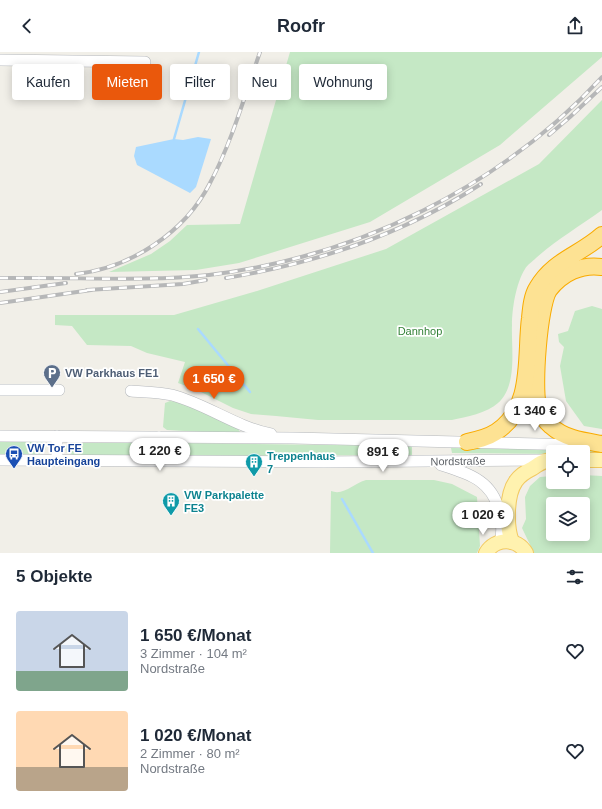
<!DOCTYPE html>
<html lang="de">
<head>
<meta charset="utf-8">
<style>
  :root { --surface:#fff; --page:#f6f6f7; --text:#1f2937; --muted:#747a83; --accent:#ea580c }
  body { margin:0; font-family:Arial,sans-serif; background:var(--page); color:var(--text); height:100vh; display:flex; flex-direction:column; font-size:15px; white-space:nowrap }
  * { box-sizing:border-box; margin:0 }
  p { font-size:13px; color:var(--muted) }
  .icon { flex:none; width:22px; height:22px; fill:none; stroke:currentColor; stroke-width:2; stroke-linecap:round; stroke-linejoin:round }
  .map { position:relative; height:501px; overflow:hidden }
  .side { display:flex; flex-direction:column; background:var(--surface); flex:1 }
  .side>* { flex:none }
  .hud { position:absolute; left:12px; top:12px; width:400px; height:36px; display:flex; gap:8px }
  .buttons { position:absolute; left:546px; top:393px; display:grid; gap:8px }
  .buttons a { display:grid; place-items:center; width:44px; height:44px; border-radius:4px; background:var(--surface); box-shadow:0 2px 10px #0003; font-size:20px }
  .price { position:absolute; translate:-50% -34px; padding:0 9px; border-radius:14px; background:#fff; color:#222; font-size:13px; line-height:26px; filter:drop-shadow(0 1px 2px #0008) }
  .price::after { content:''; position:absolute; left:50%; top:24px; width:12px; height:9px; margin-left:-6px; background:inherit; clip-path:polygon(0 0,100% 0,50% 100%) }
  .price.active { background:var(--accent); color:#fff }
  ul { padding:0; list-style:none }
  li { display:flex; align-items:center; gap:12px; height:100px; padding:0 16px }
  li span { display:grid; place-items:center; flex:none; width:112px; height:80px; border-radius:4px; color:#555 }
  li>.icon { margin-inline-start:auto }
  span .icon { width:48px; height:48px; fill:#fffc; stroke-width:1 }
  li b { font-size:17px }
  h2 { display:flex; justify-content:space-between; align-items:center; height:48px; padding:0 16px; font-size:17px }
  .pill { padding:0 14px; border-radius:4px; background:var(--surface); box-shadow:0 2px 10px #0003; font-size:14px; line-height:36px }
  .pill.active { background:var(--accent); color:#fff }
  header { display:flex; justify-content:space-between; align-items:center; height:52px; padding:0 16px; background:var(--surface); font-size:18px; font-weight:600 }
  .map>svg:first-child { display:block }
  .green { fill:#c5e8c5; fill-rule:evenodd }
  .water { fill:#aadaff }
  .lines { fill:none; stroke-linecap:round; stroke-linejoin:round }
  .stream { stroke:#aadaff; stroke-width:2.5 }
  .minor-casing { stroke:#b5b8bc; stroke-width:12 }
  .major-casing { stroke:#f2c960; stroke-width:16 }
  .highway-casing { stroke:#f9ab00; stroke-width:18 }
  .minor { stroke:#fff; stroke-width:11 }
  .major { stroke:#fff2af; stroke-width:14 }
  .highway { stroke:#fde293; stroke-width:16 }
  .rail-casing { stroke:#b6b7b8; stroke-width:4 }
  .rail { stroke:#fff; stroke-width:2.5; stroke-dasharray:8; stroke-linecap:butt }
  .labels { text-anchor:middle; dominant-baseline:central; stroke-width:3.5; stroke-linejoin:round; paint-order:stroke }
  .park-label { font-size:11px; fill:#348238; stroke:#fff }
  .service-label { font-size:11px; font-weight:bold; fill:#4e5e75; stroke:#fff; text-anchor:start }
  .transit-label { font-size:11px; font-weight:bold; fill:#164399; stroke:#fff; text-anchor:start }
  .culture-label { font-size:11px; font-weight:bold; fill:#0d838f; stroke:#fff; text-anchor:start }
  .street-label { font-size:11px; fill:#5f6368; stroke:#fff }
</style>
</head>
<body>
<header><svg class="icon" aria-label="back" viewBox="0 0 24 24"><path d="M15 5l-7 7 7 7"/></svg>Roofr<svg class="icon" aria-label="share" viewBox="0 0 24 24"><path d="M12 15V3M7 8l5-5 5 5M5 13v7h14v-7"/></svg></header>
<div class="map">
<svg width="602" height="501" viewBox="0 0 602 501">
  <rect width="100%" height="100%" fill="#f1efe8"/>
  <g class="green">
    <path d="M290,0H602V5L500,93L370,170L239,211L196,218L109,220L151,202L170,189L187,173L240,172Z"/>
    <path d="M602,48V158C580,174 556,188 536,206C532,210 527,213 525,217C516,231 512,257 512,273C511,297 518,333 498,351C487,361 466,365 452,368H318L276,364L251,362L233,356L195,337L178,331L185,310L147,301L131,294L87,293L72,274L55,273V263H174L257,239L386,197L539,112Z"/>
    <path d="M592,254L602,257V377L584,374L566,349L560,314L564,295L559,290L558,282L568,279L575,259Z"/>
    <path d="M170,349C195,351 217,365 238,377L240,380L236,382L167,378L163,375L165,351Z"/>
    <path d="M0,390H43L46,393C46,399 44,401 38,403H0Z"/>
    <path d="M68,391H150L154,394L155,399L152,403L148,404L73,403L67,401L65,396Z"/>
    <path d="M184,391L412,394V403L191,404L177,402L174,399L175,395L178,392Z"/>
    <path d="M451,396L602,397V402H583V400H553V402L452,401Z"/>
    <path d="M583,423L602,424V501H534L522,476L526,467L525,445L530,434L540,425L553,424V430H583ZM553,452H583V482H553Z"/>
    <path d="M366,428H434L452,432L477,445L480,494L477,501H330L331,439C344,444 354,431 366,428Z"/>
  </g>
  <path class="water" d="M198,85L211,87L196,135L190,141L137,113L134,104L136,95L174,87L183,88Z"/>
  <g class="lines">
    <g class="stream">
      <path d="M174,87L199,0"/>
      <path d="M198,277L250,340"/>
      <path d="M342,447L373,501"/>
    </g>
    <g class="minor-casing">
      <g id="minor">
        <path d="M0,8L145,10"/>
        <path d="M0,338H59"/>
        <path d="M131,339C144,340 159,340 172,343C206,352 236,375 271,382"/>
        <path d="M0,384L293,386L581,393"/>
        <path d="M57,384V408"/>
        <path d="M159,385V409"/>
        <path d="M0,408L324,410L546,408"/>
        <path d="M441,413C470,422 494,429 500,463C502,472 503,480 500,490"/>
      </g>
    </g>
    <g class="major-casing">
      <g id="major">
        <path d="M583,408H602"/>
        <path d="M512,490C506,474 506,443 516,429C520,423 527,419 533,416C540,411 545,408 553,408"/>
        <path d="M486,501C495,486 517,485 526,501"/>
      </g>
    </g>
    <g class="highway-casing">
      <g id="highway">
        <path d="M602,215C581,212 562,221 549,238C539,253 533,336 538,353C540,360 545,369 551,374C565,387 585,389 602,392"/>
        <path d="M467,390C477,388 487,386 496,380C534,356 525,303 530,266C531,256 532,244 537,236C553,208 580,203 602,183"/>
      </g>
    </g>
    <use href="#minor" class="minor"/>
    <use href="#major" class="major"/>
    <use href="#highway" class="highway"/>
    <g class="rail-casing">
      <g id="rail">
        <path d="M549,83L570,65L602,35"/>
        <path d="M76,222C130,216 185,181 210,131C231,92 245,43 260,0"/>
        <path d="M0,226H42"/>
        <path d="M38,226C95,226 152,229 209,223C357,205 501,135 602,25"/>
        <path d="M226,226C317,211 404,182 481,132"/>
        <path d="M87,238L183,232L206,228"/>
        <path d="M0,240L66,231"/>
        <path d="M0,251L91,238"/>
      </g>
    </g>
    <use href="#rail" class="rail"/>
  </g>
  <defs>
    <g id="parking-pin" transform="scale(0.9)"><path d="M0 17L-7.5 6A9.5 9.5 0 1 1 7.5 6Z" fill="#5c6f8a" stroke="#fff"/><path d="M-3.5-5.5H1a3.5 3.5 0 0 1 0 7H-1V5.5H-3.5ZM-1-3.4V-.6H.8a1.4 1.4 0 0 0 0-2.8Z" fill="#fff"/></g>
    <g id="bus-pin" transform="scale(0.9)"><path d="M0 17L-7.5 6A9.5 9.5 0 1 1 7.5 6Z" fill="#1a4fb4" stroke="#fff"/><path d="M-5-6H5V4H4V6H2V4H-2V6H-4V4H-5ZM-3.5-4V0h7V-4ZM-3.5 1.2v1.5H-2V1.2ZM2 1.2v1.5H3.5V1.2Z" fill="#fff"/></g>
    <g id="building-pin" transform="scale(0.9)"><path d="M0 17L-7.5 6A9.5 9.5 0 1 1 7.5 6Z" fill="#0f9aa8" stroke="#fff"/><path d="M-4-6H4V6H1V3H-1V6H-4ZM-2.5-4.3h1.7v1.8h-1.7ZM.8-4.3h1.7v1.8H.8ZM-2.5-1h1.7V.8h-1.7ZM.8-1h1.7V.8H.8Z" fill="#fff"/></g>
  </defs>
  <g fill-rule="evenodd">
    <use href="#parking-pin" x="52" y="321"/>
    <use href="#bus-pin" x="14" y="402"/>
    <use href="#building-pin" x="254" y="410"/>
    <use href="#building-pin" x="171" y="449"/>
  </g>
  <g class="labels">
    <g class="park-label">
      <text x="420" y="279">Dannhop</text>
    </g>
    <g class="service-label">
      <text x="65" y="321">VW Parkhaus FE1</text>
    </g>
    <g class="transit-label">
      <text x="27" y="396">VW Tor FE<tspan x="27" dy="13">Haupteingang</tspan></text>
    </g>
    <g class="culture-label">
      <text x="267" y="404">Treppenhaus<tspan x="267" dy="13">7</tspan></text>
      <text x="184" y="443">VW Parkpalette<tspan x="184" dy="13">FE3</tspan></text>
    </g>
    <g class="street-label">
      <text transform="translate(458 409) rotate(-1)">Nordstraße</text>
    </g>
  </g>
</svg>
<div class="buttons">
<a><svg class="icon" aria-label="locate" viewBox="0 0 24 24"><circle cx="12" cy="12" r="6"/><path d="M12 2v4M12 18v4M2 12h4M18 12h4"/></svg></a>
<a><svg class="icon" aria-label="layers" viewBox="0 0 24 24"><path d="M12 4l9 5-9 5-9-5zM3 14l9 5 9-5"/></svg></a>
</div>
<b class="price active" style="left:214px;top:348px">1 650 €</b>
<b class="price" style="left:535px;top:380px">1 340 €</b>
<b class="price" style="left:160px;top:420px">1 220 €</b>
<b class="price" style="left:383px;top:421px">891 €</b>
<b class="price" style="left:483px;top:484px">1 020 €</b>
<div class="hud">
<a class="pill">Kaufen</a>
<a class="pill active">Mieten</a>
<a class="pill">Filter</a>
<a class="pill">Neu</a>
<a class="pill">Wohnung</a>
</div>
</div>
<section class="side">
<h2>5 Objekte<svg class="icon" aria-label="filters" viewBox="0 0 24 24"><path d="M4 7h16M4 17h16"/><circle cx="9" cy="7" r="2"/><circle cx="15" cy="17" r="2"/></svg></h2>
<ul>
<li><span style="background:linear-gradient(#c9d6e8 75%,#7fa58c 0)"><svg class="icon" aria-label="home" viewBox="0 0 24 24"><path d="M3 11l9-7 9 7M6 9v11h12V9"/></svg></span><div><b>1 650 €/Monat</b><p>3 Zimmer · 104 m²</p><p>Nordstraße</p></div><svg class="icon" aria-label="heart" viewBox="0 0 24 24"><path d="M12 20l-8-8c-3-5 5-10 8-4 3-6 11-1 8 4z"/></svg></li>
<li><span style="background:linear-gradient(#ffd9b3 70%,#b9a48a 0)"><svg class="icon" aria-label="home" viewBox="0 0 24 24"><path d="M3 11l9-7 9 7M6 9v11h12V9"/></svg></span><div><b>1 020 €/Monat</b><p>2 Zimmer · 80 m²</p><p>Nordstraße</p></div><svg class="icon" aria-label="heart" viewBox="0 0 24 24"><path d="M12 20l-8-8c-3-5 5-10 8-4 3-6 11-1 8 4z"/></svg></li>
</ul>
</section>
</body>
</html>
